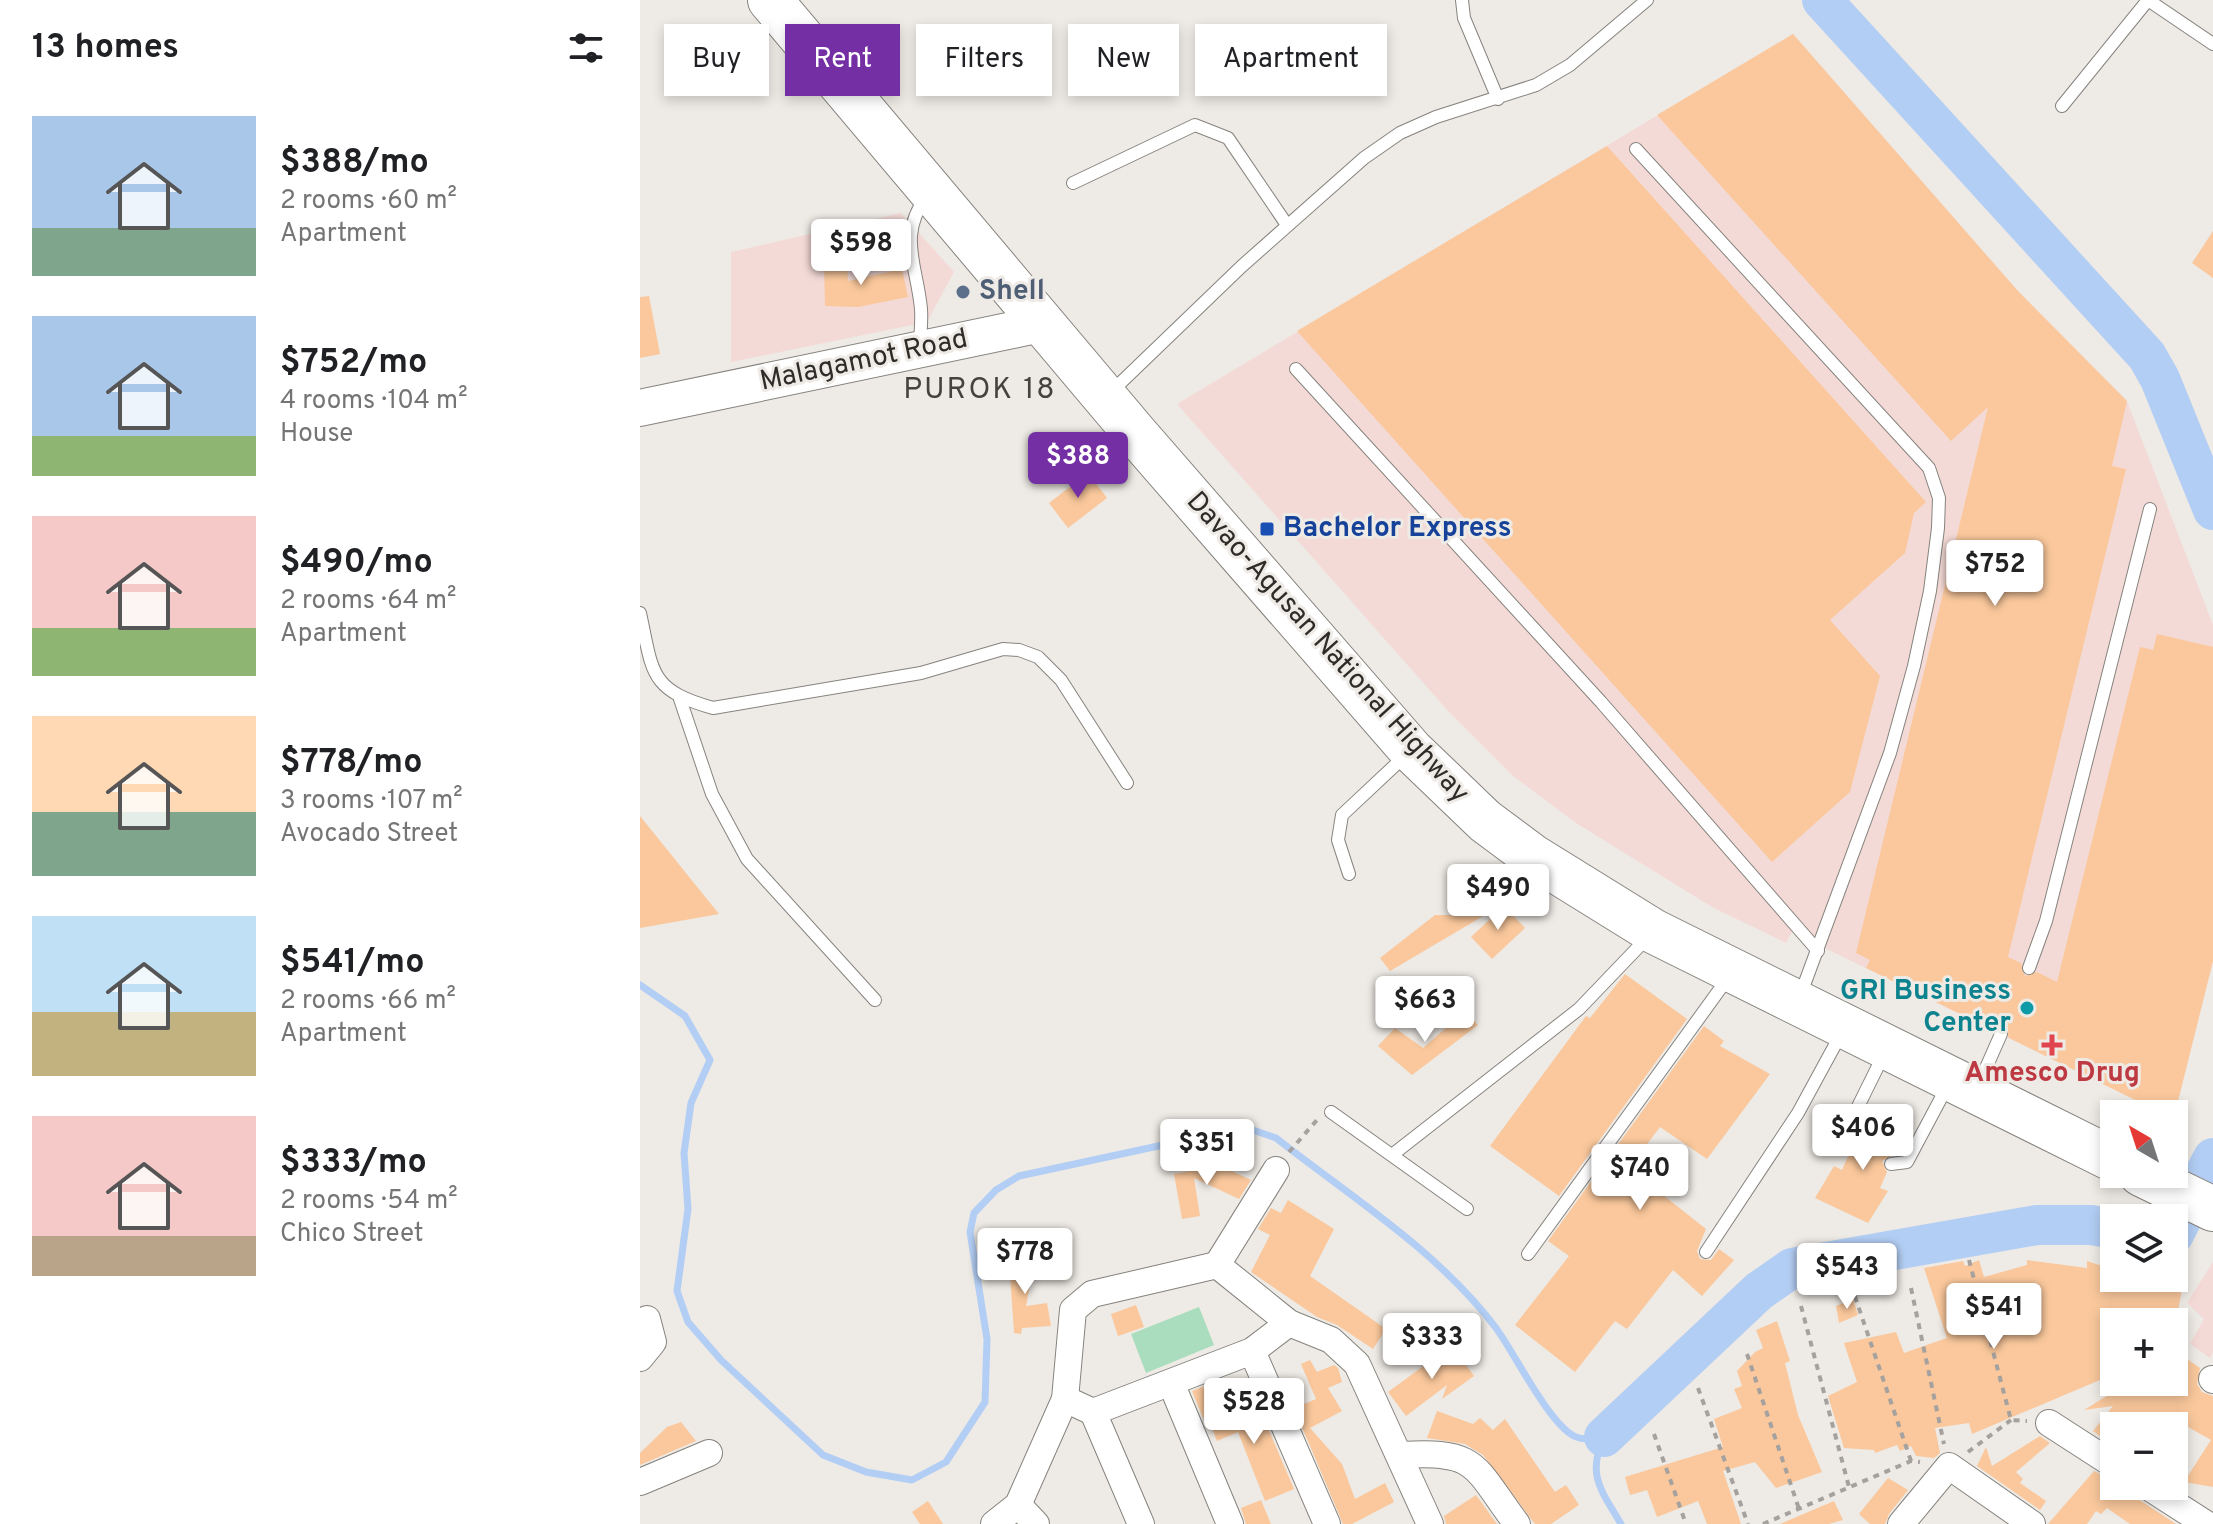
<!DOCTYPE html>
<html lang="en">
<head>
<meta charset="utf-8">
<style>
  :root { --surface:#fff; --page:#f2f2f2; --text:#202124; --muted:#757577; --accent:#732fa3 }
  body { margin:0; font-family:Overpass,sans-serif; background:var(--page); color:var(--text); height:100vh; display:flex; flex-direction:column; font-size:30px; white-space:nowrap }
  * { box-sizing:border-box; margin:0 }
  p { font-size:26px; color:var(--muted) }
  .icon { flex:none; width:44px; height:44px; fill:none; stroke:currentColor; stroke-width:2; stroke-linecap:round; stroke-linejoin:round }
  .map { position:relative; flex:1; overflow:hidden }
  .sheet { display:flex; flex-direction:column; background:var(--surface); width:640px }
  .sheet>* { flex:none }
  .hud { position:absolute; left:24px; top:24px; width:760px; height:72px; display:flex; gap:16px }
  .needle { width:52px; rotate:321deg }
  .tools { position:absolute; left:1460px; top:1100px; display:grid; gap:16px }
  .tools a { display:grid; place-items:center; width:88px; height:88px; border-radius:0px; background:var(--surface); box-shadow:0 4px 12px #0003; font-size:40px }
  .price { position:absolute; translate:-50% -68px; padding:0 18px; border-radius:8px; background:#fff; color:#222; font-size:26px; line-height:52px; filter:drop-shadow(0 2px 4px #0008) }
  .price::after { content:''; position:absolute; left:50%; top:48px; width:24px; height:18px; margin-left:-12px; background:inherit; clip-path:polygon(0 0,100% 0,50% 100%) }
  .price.selected { background:var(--accent); color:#fff }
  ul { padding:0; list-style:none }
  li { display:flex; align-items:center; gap:24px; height:200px; padding:0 32px }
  li span { display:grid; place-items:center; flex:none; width:224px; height:160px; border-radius:0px; color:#555 }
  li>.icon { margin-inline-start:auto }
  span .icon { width:96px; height:96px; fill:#fffc; stroke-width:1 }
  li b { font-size:34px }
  h2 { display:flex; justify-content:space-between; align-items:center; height:96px; padding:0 32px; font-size:34px }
  .chip { padding:0 28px; border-radius:0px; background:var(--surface); box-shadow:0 4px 12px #0003; font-size:28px; line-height:72px }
  .chip.selected { background:var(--accent); color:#fff }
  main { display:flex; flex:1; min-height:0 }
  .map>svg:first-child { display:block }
  .industrial { fill:#f4dad6 }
  .green { fill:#aaddbe }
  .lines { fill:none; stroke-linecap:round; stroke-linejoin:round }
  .stream { stroke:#b3cef4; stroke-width:7 }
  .river { stroke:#b3cef4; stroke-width:40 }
  .building { fill:#fac89c }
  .lane-casing { stroke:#86837e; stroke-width:14 }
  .street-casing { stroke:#86837e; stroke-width:28 }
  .secondary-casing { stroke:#86837e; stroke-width:38 }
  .highway-casing { stroke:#86837e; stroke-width:46 }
  .path { stroke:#a5a19e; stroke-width:4; stroke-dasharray:6 6; stroke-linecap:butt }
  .lane { stroke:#fff; stroke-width:12 }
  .street { stroke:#fff; stroke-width:26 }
  .secondary { stroke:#fff; stroke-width:36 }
  .highway { stroke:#fff; stroke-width:44 }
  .service-dot { fill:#5c6f8a; stroke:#eeeae5; stroke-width:3 }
  .transit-dot { fill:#1a4fb4; stroke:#eeeae5; stroke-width:3 }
  .culture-dot { fill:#0f9aa8; stroke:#eeeae5; stroke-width:3 }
  .health-dot { fill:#e0444e; stroke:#eeeae5; stroke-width:3 }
  .labels { text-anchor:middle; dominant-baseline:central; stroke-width:6; stroke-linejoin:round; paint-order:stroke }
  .service-label { font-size:28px; font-weight:bold; fill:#4e5e75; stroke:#eeeae5; text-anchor:start }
  .street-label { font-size:28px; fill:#2e2c2a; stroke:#eeeae5 }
  .transit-label { font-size:28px; font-weight:bold; fill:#164399; stroke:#eeeae5; text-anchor:start }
  .culture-label { font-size:28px; font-weight:bold; fill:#0d838f; stroke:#eeeae5; text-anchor:end }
  .health-label { font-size:28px; font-weight:bold; fill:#be3a42; stroke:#eeeae5 }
  .neighbourhood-label { font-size:30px; letter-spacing:2px; fill:#46433f; stroke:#eeeae5 }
</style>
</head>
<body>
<main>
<section class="sheet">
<h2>13 homes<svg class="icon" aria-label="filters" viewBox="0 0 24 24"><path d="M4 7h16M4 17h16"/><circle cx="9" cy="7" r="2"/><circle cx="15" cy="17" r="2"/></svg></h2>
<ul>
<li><span style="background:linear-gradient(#a9c7e8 70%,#7fa58c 0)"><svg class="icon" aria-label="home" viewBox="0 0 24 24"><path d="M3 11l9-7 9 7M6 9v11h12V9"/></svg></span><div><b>$388/mo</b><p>2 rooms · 60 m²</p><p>Apartment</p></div></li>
<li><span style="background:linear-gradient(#a9c7e8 75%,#8fb573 0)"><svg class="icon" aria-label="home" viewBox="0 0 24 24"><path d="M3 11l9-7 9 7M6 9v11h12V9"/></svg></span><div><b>$752/mo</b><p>4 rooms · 104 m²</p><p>House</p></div></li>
<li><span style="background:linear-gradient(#f6c9c9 70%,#8fb573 0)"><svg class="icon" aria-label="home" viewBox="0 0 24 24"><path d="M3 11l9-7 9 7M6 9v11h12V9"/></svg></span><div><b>$490/mo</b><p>2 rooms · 64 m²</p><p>Apartment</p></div></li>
<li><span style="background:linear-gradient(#ffd9b3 60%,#7fa58c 0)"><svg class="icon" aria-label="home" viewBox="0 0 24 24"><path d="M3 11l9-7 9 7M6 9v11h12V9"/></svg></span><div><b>$778/mo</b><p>3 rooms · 107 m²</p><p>Avocado Street</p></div></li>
<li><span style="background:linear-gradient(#bfe0f5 60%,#c2b280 0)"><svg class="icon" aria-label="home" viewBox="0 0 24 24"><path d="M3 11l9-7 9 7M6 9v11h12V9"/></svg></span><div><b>$541/mo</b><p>2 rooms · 66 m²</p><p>Apartment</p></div></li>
<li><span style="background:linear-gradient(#f6c9c9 75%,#b9a48a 0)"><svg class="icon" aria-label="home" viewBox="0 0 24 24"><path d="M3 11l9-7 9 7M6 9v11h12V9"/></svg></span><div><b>$333/mo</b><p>2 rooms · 54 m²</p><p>Chico Street</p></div></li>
</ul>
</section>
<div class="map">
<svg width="1573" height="1524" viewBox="0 0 1573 1524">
  <rect width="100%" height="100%" fill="#eeeae5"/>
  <g class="industrial">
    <path d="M1153,34L1377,290L1487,401L1573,625V961L1534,1117V1114H1524L1152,932L1146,943L1072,907L936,823L873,776L809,712L537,404Z"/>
    <path d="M261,213L314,272L287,322L91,362V252Z"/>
    <path d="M1573,1262V1352L1570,1358L1550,1344L1564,1319L1547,1303Z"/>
  </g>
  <path class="green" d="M559,1307L574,1345L506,1373L491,1334Z"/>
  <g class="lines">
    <path class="stream" d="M0,985L45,1016L70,1060L51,1103L44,1153L48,1209L37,1291L48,1322L81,1360L183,1455L226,1472L272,1480L306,1462L345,1402L347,1339L330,1232L334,1213L356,1190L379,1176L588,1131L613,1130L636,1138C711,1197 798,1251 856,1328C875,1354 908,1422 934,1436C943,1441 954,1438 964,1437C946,1476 962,1491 981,1524"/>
    <g class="river">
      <path d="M1182,0L1507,356L1520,379L1573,510"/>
      <path d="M1534,1234L1573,1158"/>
      <path d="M964,1437L1119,1291L1152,1268L1397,1225H1451L1474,1229"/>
    </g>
  </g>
  <g class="building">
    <path d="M1153,34L1377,290L1487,401L1472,466L1486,469L1368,957L1381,963L1385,976L1397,972L1417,982L1500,647L1513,650L1517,634L1573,647V961L1534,1117V1114H1524L1369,1038L1365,1026L1353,1030L1226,968L1230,960L1216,953L1348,407L1311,441L1017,115Z"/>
    <path d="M967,146L1286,502L1274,513L1265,553L1190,620L1240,676L1210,792L1132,862L657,331Z"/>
    <path d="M1573,231V278L1552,263Z"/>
    <path d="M207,263L208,281L262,269L268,297L218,307L185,306L184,264Z"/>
    <path d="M9,296L20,354L0,358V297Z"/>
    <path d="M448,473L467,498L428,528L409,503Z"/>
    <path d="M0,816L79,914L0,928Z"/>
    <path d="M864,906L885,928L852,959L831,937Z"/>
    <path d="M795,915H845L750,971L740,958Z"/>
    <path d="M985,974L1047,1019L919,1196L850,1146L946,1016L950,1018Z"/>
    <path d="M825,1011L838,1025L772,1075L738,1046L755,1028L783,1048Z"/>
    <path d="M1064,1026L1084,1041L1080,1046L1130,1074L1067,1159L1020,1127L989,1168L1066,1229L1057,1251L1060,1259L1071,1260L1079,1249L1094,1260L1062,1296L1033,1270L987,1329L975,1321L935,1372L875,1325L929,1256L908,1241Z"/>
    <path d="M1226,1115L1265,1132L1255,1154L1242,1161L1247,1172L1240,1188L1248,1191L1228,1223L1175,1198L1194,1166L1202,1170L1209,1154L1220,1150L1217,1137Z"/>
    <path d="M579,1165L611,1180L599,1199L554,1178L560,1216L542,1219L534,1174Z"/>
    <path d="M648,1200L694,1229L670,1276L746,1329L733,1349L697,1325L677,1317L611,1272L630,1235L618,1229L631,1208L641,1213Z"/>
    <path d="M396,1253L386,1306L407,1303L411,1326L382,1328L381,1334L374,1333L369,1259Z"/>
    <path d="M1339,1260L1344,1277L1387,1265V1260L1447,1268V1261L1459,1265L1474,1262V1278H1544L1536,1322H1474V1374L1332,1434L1329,1423L1295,1428L1300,1453L1294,1458L1276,1456L1271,1446L1260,1451L1257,1445L1235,1453L1234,1450L1204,1448L1188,1396L1217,1382L1204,1343L1256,1332L1264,1353L1307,1338L1284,1268L1323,1261L1325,1266Z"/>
    <path d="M1213,1299L1218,1315L1199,1323L1196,1306Z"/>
    <path d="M496,1305L504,1327L478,1336L471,1314Z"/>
    <path d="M1137,1321L1150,1361L1145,1363L1158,1415L1182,1472L1136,1488L1115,1462L1083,1471L1101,1524H1067L1058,1501L1017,1517L1007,1490L990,1495L985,1477L1083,1447L1074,1419L1102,1408L1094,1389L1102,1386L1097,1371L1115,1352L1123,1348L1116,1330Z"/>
    <path d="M812,1345L834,1376L802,1399L807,1385L766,1416L748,1392Z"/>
    <path d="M1534,1350L1560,1368L1557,1384L1562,1392L1573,1396V1487L1544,1482L1571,1440L1541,1423L1539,1426H1474V1446L1453,1431L1473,1406L1444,1410L1473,1392L1468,1382H1534Z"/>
    <path d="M670,1360L677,1372L694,1365L698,1368L702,1382L688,1388L702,1411L670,1428L702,1464L715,1499L745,1483L754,1502L712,1524H703L654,1408L676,1399L661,1364Z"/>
    <path d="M567,1385L578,1411L563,1418L552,1391Z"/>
    <path d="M613,1398L620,1420L624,1419L654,1489L625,1501L598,1432L577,1441L567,1416Z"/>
    <path d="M797,1411L833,1424L840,1418L853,1430L865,1419L915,1492L926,1485L939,1505L911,1524H895L843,1455L825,1444L787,1438Z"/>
    <path d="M41,1422L56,1441L0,1465V1453L27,1427Z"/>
    <path d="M1400,1436L1410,1443L1376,1472L1383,1479L1380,1483L1406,1501L1400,1510L1337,1466L1346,1447L1352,1466Z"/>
    <path d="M1454,1471L1474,1481V1486H1491L1498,1499L1536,1524H1490L1467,1508L1461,1514L1456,1511L1447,1524H1408Z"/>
    <path d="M1248,1478L1268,1490L1249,1514L1245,1524H1230L1219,1514Z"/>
    <path d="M836,1495L857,1524H806L804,1516Z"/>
    <path d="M621,1500L631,1524H606L601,1508Z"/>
    <path d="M288,1501L303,1524H280L272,1512Z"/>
    <path d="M1194,1501L1203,1520L1189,1524H1140Z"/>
  </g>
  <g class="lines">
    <g class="lane-casing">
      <g id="lane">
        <path d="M822,0L824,18L858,99"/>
        <path d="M1508,0L1573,44"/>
        <path d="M1422,106L1508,0"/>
        <path d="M996,149L1289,468L1299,498L1298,528L1290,591L1274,666L1250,753L1160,996"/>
        <path d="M433,183L555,125L588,138L647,225"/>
        <path d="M280,347C280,335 282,322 281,309C277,265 257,235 287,196"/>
        <path d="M656,369L961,702L1178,951"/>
        <path d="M471,392L602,266L724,158L760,133L796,117L896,85L930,65L1007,0"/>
        <path d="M0,613C13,673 9,690 73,708L281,673L363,649L379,650L398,657L421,680L487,783"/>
        <path d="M40,699L72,794L107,859L235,1000"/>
        <path d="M709,874L698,840L702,815L766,755"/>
        <path d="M1389,968L1406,921L1510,509"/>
        <path d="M1338,1086L1361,1034"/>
        <path d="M691,1112L827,1209"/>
        <path d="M1212,1146L1204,1135L1244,1054"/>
        <path d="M752,1155L939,1009L1008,937"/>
        <path d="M1251,1164L1267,1162L1308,1085"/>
        <path d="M1066,1252L1158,1113L1201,1034"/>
        <path d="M888,1254L1088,978"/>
      </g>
    </g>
    <g class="street-casing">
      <g id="street">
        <path d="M577,1265L649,1323L691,1340L717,1364L790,1524"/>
        <path d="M612,1351L687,1524"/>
        <path d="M0,1358L13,1342L7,1319"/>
        <path d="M1572,1379L1573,1380"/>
        <path d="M531,1383L590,1524"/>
        <path d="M425,1399L453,1412L612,1351L649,1323"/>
        <path d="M453,1412L501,1524"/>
        <path d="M1409,1423L1474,1465"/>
        <path d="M762,1455C839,1450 834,1467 877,1524"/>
        <path d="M0,1482L69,1453"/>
        <path d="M1507,1486L1566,1524"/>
        <path d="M378,1505L396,1524"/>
        <path d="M354,1524L378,1505L425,1399L433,1310L452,1294L577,1265L636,1170"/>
        <path d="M1261,1524L1309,1466L1392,1524"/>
      </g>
    </g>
    <g class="secondary-casing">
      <path id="secondary" d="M0,408L401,324"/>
    </g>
    <g class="highway-casing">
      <g id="highway">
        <path d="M130,0L495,433L771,750L845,821L892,856L1013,931L1474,1160"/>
        <path d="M1501,1174L1573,1209"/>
      </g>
    </g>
    <g class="path">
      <path d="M649,1152L677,1120"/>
      <path d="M1329,1260L1371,1420L1387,1421"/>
      <path d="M1211,1285L1271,1461"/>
      <path d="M1271,1288L1304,1444"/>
      <path d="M1161,1306L1209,1487"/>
      <path d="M1107,1354L1159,1509"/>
      <path d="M1058,1388L1108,1524"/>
      <path d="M1014,1434L1046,1524"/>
      <path d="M1328,1452L1371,1420"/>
      <path d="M1123,1524L1271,1461L1280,1462"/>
    </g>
    <use href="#lane" class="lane"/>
    <use href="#street" class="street"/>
    <use href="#secondary" class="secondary"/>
    <use href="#highway" class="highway"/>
  </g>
  <circle class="service-dot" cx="323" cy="292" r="8"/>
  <rect class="transit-dot" x="619" y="521" width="16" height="16" rx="4"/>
  <circle class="culture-dot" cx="1387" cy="1008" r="8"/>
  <path class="health-dot" d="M1408 1033h8v8h8v8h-8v8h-8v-8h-8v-8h8z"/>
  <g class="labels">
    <g class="service-label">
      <text x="339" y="292">Shell</text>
    </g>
    <g class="street-label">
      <text transform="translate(224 361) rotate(-12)">Malagamot Road</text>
      <text transform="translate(687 648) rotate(48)">Davao-Agusan National Highway</text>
    </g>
    <g class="transit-label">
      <text x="643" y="529">Bachelor Express</text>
    </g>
    <g class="culture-label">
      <text x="1371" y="992">GRI Business<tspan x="1371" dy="32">Center</tspan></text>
    </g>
    <g class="health-label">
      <text x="1412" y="1074">Amesco Drug</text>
    </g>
    <g class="neighbourhood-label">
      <text x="340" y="390">PUROK 18</text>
    </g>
  </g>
</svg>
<div class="tools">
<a><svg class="needle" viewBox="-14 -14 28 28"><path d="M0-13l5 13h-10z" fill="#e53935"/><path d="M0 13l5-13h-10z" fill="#757577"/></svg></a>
<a><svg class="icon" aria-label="layers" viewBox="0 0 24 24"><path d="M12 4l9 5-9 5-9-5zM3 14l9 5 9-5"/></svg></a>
<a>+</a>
<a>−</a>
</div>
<b class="price" style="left:221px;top:287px">$598</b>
<b class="price selected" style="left:438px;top:500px">$388</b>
<b class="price" style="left:1355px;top:608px">$752</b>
<b class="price" style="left:858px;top:932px">$490</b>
<b class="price" style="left:785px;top:1044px">$663</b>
<b class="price" style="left:1223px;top:1172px">$406</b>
<b class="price" style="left:567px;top:1187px">$351</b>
<b class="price" style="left:1000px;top:1212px">$740</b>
<b class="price" style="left:385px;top:1296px">$778</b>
<b class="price" style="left:1207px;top:1311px">$543</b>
<b class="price" style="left:1354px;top:1351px">$541</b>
<b class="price" style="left:792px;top:1381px">$333</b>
<b class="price" style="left:614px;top:1446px">$528</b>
<div class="hud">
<a class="chip">Buy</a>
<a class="chip selected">Rent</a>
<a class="chip">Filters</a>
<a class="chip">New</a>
<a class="chip">Apartment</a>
</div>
</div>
</main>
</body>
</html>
